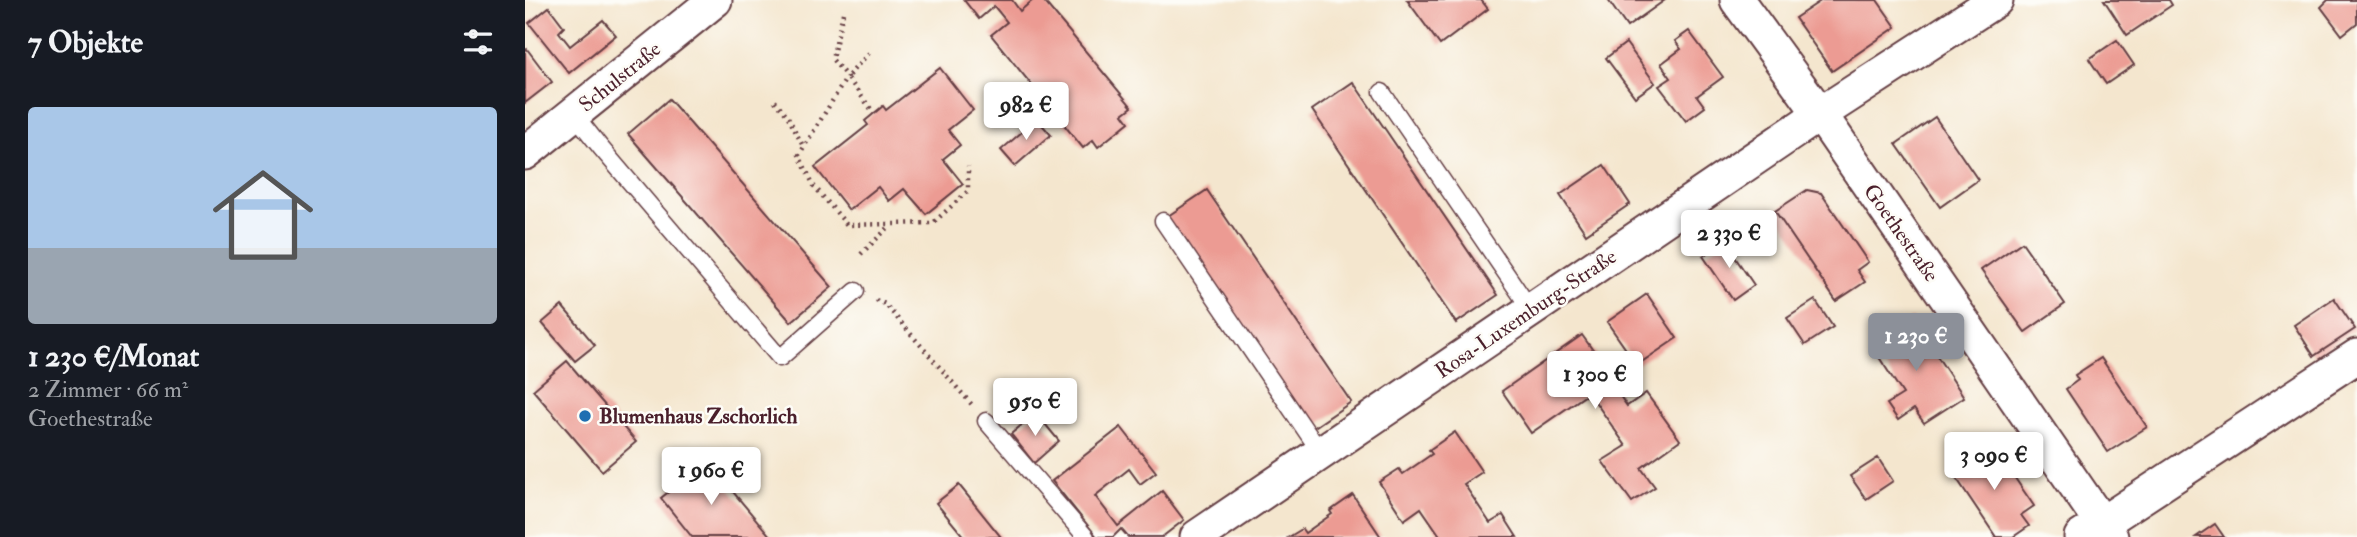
<!DOCTYPE html>
<html lang="de">
<head>
<meta charset="utf-8">
<style>
  :root { --surface:#171b24; --page:#242831; --text:#f1f3f6; --muted:#9ea1a6; --line:#363941; --accent:#8c9099 }
  body { margin:0; font-family:"IM FELL Double Pica",serif; background:var(--page); color:var(--text); height:100vh; display:flex; flex-direction:column; font-size:26px; white-space:nowrap }
  * { box-sizing:border-box; margin:0 }
  p { font-size:23px; color:var(--muted) }
  .icon { flex:none; width:38px; height:38px; fill:none; stroke:currentColor; stroke-width:2; stroke-linecap:round; stroke-linejoin:round }
  .map { position:relative; flex:1; overflow:hidden }
  .panel { display:flex; flex-direction:column; background:var(--surface); width:525px }
  .panel>* { flex:none }
  .price { position:absolute; translate:-50% -60px; padding:0 16px; border-radius:7px; background:#fff; color:#222; font-size:23px; line-height:46px; filter:drop-shadow(0 2px 4px #0008) }
  .price::after { content:''; position:absolute; left:50%; top:42px; width:21px; height:16px; margin-left:-10px; background:inherit; clip-path:polygon(0 0,100% 0,50% 100%) }
  .price.active { background:var(--accent); color:#fff }
  ul { padding:0; list-style:none }
  li { display:grid; align-content:center; gap:14px; height:371px; padding:0 28px }
  li+li { border-top:2px solid var(--line) }
  li span { display:grid; place-items:center; height:217px; border-radius:7px; color:#555 }
  li>.icon { margin-inline-start:auto }
  span .icon { width:126px; height:126px; fill:#fffc; stroke-width:1 }
  li b { font-size:30px }
  h2 { display:flex; justify-content:space-between; align-items:center; height:84px; padding:0 28px; font-size:30px }
  main { display:flex; flex:1; min-height:0 }
  .map>svg:first-child { display:block }
  .building { fill:#ec9b93 }
  .lines { fill:none; stroke-linecap:round; stroke-linejoin:round }
  .lane-casing { stroke:#643d43; stroke-width:19 }
  .street-casing { stroke:#643d43; stroke-width:37 }
  .path { stroke:#643d43; stroke-width:4.5; stroke-dasharray:2 5; stroke-linecap:butt }
  .lane { stroke:#fff; stroke-width:16 }
  .street { stroke:#fff; stroke-width:33 }
  .poi-dot { fill:#1f6fb2; stroke:#fdfcf7; stroke-width:2.5 }
  .labels { text-anchor:middle; dominant-baseline:central; stroke-width:5; stroke-linejoin:round; paint-order:stroke }
  .street-label { font-size:21px; fill:#4a1f2b; stroke:#fdfcf7 }
  .poi-label { font-size:21px; font-weight:bold; fill:#4a1f2b; stroke:#fdfcf7; text-anchor:start }
</style>
</head>
<body>
<main>
<section class="panel">
<h2>7 Objekte<svg class="icon" aria-label="filters" viewBox="0 0 24 24"><path d="M4 7h16M4 17h16"/><circle cx="9" cy="7" r="2"/><circle cx="15" cy="17" r="2"/></svg></h2>
<ul>
<li><span style="background:linear-gradient(#a9c7e8 65%,#9aa5b1 0)"><svg class="icon" aria-label="home" viewBox="0 0 24 24"><path d="M3 11l9-7 9 7M6 9v11h12V9"/></svg></span><div><b>1 230 €/Monat</b><p>2 Zimmer · 66 m²</p><p>Goethestraße</p></div></li>
</ul>
</section>
<div class="map">
<svg width="1832" height="537" viewBox="0 0 1832 537">
  <rect width="100%" height="100%" fill="#fdfcf7"/>
  <filter id="ink" filterUnits="userSpaceOnUse"><feTurbulence type="fractalNoise" baseFrequency=".0143" numOctaves="2"/><feDisplacementMap in="SourceGraphic" scale="14" xChannelSelector="R" yChannelSelector="G"/><feConvolveMatrix kernelMatrix="1 2 1 2 8 2 1 2 1" color-interpolation-filters="sRGB"/></filter>
  <filter id="wash" filterUnits="userSpaceOnUse"><feTurbulence type="fractalNoise" baseFrequency=".00686" numOctaves="4" result="noise"/><feDisplacementMap in="SourceGraphic" scale="28" xChannelSelector="R" yChannelSelector="G"/><feGaussianBlur stdDeviation="1.57" result="paint"/><feColorMatrix in="noise" values="0 0 0 0 0 0 0 0 0 0 0 0 0 0 0 0 0 1.4 0 .05"/><feComposite in="paint" operator="in"/></filter>
  <g filter="url(#wash)">
    <rect width="100%" height="100%" fill="#f4e6ce"/>
    <g id="blocks">
      <g class="building">
        <path d="M439,0H487L495,11L508,0H518L607,107L598,114L604,122L573,147L568,140L558,148L466,35L482,22L469,6L454,19Z"/>
        <path d="M882,0H956L963,9L915,45Z"/>
        <path d="M1083,0H1140L1102,27Z"/>
        <path d="M1297,0H1352L1371,27L1307,71L1270,18Z"/>
        <path d="M1579,0H1644L1647,5L1602,35Z"/>
        <path d="M1803,0H1832V23L1817,35L1796,7Z"/>
        <path d="M24,7L39,27L34,32L45,46L78,20L91,35L44,73L4,23Z"/>
        <path d="M1164,31L1198,77L1172,96L1180,107L1161,121L1134,86L1146,78L1136,64L1156,49L1150,41Z"/>
        <path d="M1592,40L1609,65L1581,84L1564,59Z"/>
        <path d="M1101,43L1130,83L1110,97L1081,58Z"/>
        <path d="M2,49L27,82L0,103V50Z"/>
        <path d="M415,68L448,110L423,130L435,145L418,159L438,184L401,214L379,189L364,201L353,187L324,210L290,167L343,125L340,121L358,106L361,110Z"/>
        <path d="M828,82L973,295L931,323L787,110Z"/>
        <path d="M144,99L307,287L266,322L103,134Z"/>
        <path d="M1410,117L1453,180L1415,207L1371,144Z"/>
        <path d="M512,119L526,135L490,166L476,150Z"/>
        <path d="M1079,165L1105,204L1061,234L1035,195Z"/>
        <path d="M682,190L826,402L785,430L640,218Z"/>
        <path d="M1282,190L1296,193L1343,262L1332,270L1340,282L1311,301L1250,211Z"/>
        <path d="M1199,241L1229,285L1208,300L1178,256Z"/>
        <path d="M1497,242L1540,304L1500,332L1456,270Z"/>
        <path d="M1122,294L1152,338L1112,365L1082,322Z"/>
        <path d="M1809,298L1830,329L1789,356L1769,325Z"/>
        <path d="M1290,300L1308,327L1280,345L1262,318Z"/>
        <path d="M37,306L70,345L50,361L17,323Z"/>
        <path d="M1387,318L1439,397L1399,423L1389,409L1373,420L1362,404L1378,394L1346,345Z"/>
        <path d="M1057,335L1087,377L1084,380L1102,406L1121,393L1155,440L1116,468L1130,487L1107,502L1077,461L1101,446L1064,393L1006,433L977,391Z"/>
        <path d="M1576,358L1622,427L1583,452L1541,389L1553,380L1550,375Z"/>
        <path d="M42,361L111,442L77,471L8,390Z"/>
        <path d="M511,413L534,441L509,463L486,434Z"/>
        <path d="M596,427L631,472L615,484L604,469L570,496L593,526L637,491L659,520L637,537H603L596,529L588,537H572L527,481Z"/>
        <path d="M930,432L957,472L939,484L965,523L978,515L992,537H916L896,508L879,520L854,482L874,469L878,474L907,454L904,450Z"/>
        <path d="M1466,443L1509,506L1496,515L1504,526L1488,537H1471L1426,470Z"/>
        <path d="M1353,458L1368,481L1341,499L1325,476Z"/>
        <path d="M182,461L246,537H167L136,498Z"/>
        <path d="M434,485L476,537H439L411,503Z"/>
        <path d="M828,495L856,537H764L777,529L780,533L807,514L805,511Z"/>
        <path d="M1690,524L1699,537H1671Z"/>
      </g>
    </g>
  </g>
  <g filter="url(#ink)">
    <use href="#blocks" fill-opacity="0" stroke="#643d43" stroke-width="2"/>
    <g class="lines">
      <g class="lane-casing">
        <g id="lane">
          <path d="M857,92L1006,310"/>
          <path d="M49,114L76,148L255,358L331,291"/>
          <path d="M638,221L796,453"/>
          <path d="M461,421L561,537"/>
        </g>
      </g>
      <g class="street-casing">
        <g id="street">
          <path d="M1212,0L1295,114L1586,537"/>
          <path d="M0,153L190,0"/>
          <path d="M672,537L1295,114L1471,0"/>
          <path d="M1556,537L1832,356"/>
        </g>
      </g>
      <g class="path">
        <path d="M318,13L307,59L322,77L274,155L289,186L322,225L408,223L443,191V166"/>
        <path d="M344,53L322,77L349,113"/>
        <path d="M250,101L262,115L278,146"/>
        <path d="M336,254L366,225"/>
        <path d="M351,300L360,304L448,406"/>
      </g>
      <use href="#lane" class="lane"/>
      <use href="#street" class="street"/>
    </g>
  </g>
  <circle class="poi-dot" cx="60" cy="416" r="7"/>
  <g class="labels">
    <g class="street-label">
      <text transform="translate(95 77) rotate(-39)">Schulstraße</text>
      <text transform="translate(1376 233) rotate(55)">Goethestraße</text>
      <text transform="translate(1001 314) rotate(-34)">Rosa-Luxemburg-Straße</text>
    </g>
    <g class="poi-label">
      <text x="74" y="416">Blumenhaus Zschorlich</text>
    </g>
  </g>
</svg>
<b class="price" style="left:501px;top:142px">982 €</b>
<b class="price" style="left:1204px;top:270px">2 330 €</b>
<b class="price active" style="left:1391px;top:373px">1 230 €</b>
<b class="price" style="left:1070px;top:411px">1 300 €</b>
<b class="price" style="left:510px;top:438px">950 €</b>
<b class="price" style="left:1469px;top:492px">3 090 €</b>
<b class="price" style="left:186px;top:507px">1 960 €</b>
</div>
</main>
</body>
</html>
